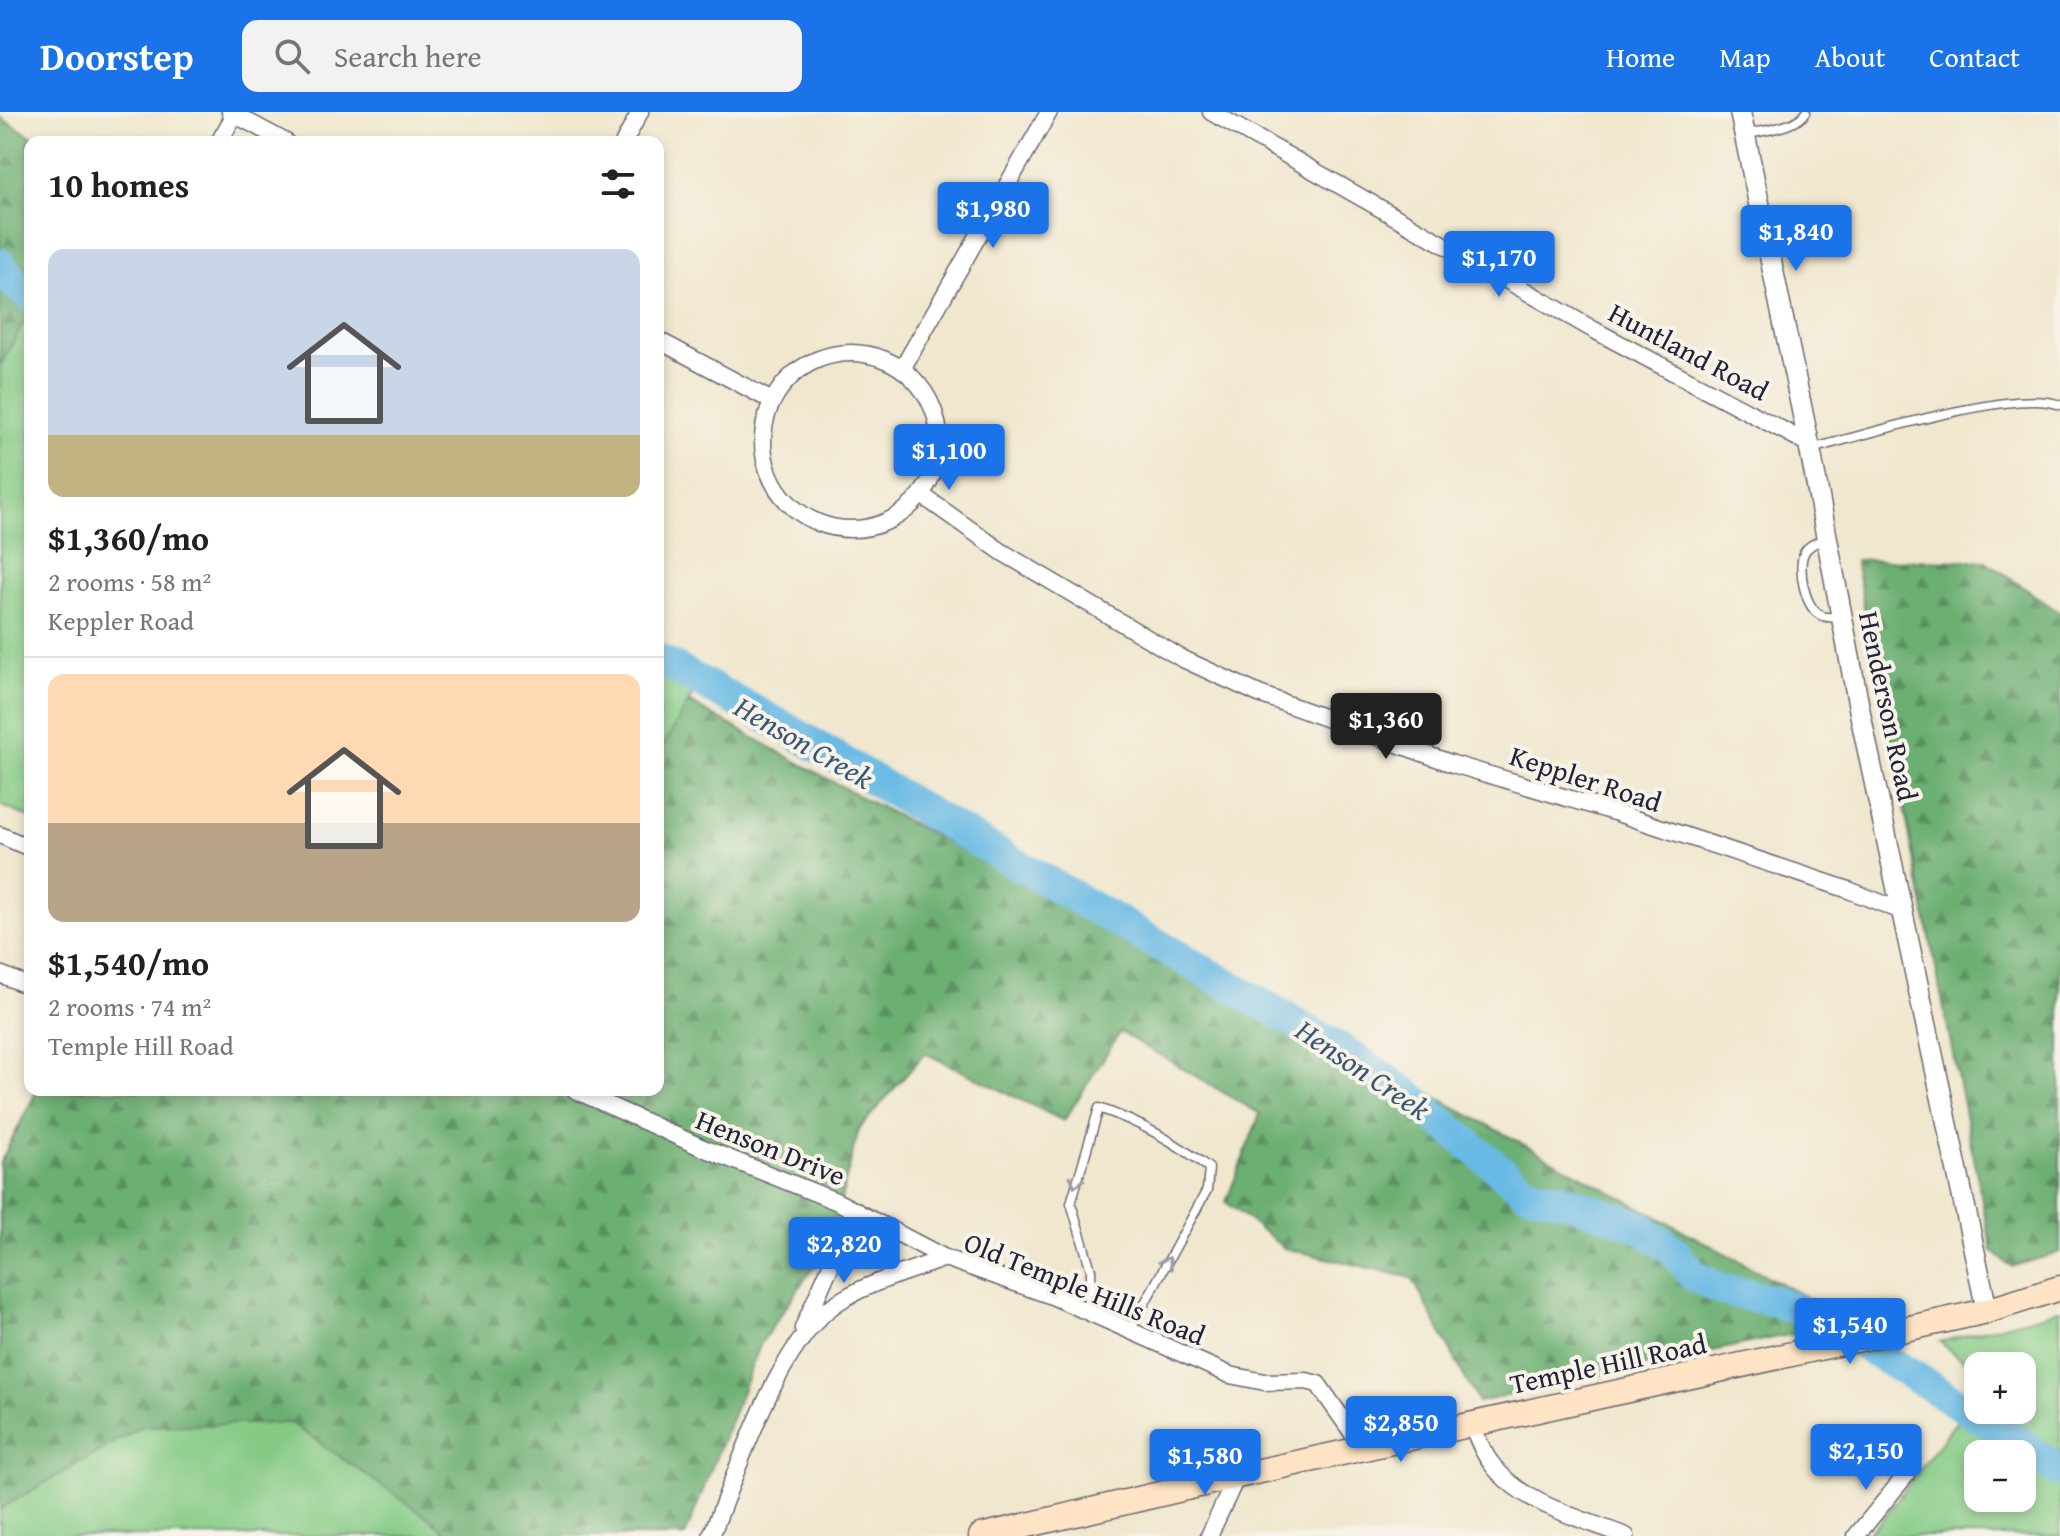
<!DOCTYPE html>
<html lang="en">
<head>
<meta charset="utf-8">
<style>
  :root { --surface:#fff; --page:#f2f2f2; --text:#202124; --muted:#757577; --line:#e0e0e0; --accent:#1a73e8 }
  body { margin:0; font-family:"Gentium Book Plus",serif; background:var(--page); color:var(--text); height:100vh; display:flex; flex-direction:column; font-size:30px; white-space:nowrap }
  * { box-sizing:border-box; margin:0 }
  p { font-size:26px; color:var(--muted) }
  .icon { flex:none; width:44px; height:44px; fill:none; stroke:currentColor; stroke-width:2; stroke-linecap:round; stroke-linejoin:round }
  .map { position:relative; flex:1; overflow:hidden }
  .sheet { position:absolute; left:24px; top:24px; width:640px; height:960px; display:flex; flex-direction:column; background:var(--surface); border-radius:16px; box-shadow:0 4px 12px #0003 }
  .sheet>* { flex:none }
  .controls { position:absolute; left:1964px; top:1240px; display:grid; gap:16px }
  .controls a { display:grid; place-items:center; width:72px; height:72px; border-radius:16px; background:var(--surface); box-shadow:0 4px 12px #0003; font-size:40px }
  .price { position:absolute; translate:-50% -68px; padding:0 18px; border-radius:8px; background:var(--accent); color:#fff; font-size:26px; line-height:52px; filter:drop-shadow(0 2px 4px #0008) }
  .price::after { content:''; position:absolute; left:50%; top:48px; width:24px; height:18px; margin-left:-12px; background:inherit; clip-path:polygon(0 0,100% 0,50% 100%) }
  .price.current { background:#222; color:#fff }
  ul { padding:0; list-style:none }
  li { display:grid; align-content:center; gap:16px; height:424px; padding:0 24px }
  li+li { border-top:2px solid var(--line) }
  li span { display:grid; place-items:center; height:248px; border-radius:16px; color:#555 }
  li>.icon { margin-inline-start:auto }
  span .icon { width:144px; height:144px; fill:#fffc; stroke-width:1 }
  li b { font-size:34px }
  h2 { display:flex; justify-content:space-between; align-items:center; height:96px; padding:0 24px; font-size:34px }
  header { display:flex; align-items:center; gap:48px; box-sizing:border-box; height:112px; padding:0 40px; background:var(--accent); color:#fff }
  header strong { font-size:38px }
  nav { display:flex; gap:44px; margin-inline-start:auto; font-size:28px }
  .search { width:560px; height:72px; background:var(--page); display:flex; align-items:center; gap:20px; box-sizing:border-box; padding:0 28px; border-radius:16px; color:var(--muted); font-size:30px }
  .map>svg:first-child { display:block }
  .forest { fill:url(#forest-firs); stroke:#476856; stroke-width:2 }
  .green { fill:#85cb85; stroke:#547660; stroke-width:2; fill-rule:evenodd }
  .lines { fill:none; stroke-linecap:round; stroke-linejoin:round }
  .river { stroke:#69bae4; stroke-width:32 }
  .service-casing { stroke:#6a676e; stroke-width:11 }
  .minor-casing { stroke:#6a676e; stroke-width:19 }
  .tertiary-casing { stroke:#6a676e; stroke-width:23 }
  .secondary-casing { stroke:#6a676e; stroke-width:27 }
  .service { stroke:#fff; stroke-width:8 }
  .minor { stroke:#fff; stroke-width:16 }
  .tertiary { stroke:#fff; stroke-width:20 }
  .secondary { stroke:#fee4c5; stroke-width:24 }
  .oneway { stroke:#9c9ca7 }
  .labels { text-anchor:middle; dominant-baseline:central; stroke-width:8; stroke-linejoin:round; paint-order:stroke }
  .street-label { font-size:28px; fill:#22223b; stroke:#f7f3e8 }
  .water-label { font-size:30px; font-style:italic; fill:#3b5776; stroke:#f7f3e8 }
</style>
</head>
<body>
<header>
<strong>Doorstep</strong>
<div class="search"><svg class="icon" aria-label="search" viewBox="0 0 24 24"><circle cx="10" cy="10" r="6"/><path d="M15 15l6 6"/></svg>Search here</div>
<nav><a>Home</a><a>Map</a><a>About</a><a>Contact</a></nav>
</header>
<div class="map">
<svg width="2060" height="1424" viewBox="0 0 2060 1424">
  <defs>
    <pattern id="forest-firs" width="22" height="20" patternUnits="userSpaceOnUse" patternTransform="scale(2)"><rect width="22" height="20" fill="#6caf72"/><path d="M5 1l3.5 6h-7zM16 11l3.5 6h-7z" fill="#588e5f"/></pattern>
  </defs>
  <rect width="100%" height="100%" fill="#f7f3e8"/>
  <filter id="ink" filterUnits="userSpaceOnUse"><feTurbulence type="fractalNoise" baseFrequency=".0125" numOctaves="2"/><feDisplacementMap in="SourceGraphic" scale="16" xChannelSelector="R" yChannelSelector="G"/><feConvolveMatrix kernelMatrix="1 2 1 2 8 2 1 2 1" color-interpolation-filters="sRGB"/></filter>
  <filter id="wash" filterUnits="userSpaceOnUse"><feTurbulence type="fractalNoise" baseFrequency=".006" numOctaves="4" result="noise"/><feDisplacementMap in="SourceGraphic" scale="32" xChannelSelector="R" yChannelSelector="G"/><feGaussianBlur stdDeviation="1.8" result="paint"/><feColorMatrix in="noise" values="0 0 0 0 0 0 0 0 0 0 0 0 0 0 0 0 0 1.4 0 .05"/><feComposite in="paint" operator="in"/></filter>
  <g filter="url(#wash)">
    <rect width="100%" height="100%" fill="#f0e7ce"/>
    <g class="forest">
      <path d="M0,5L41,30H30V701L0,687Z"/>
      <path d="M1855,448L1986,449L2060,501V1140L2012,1155L1992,1139Z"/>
      <path d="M658,573L859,684L1408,970L1854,1211L1767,1227L1478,1290L1412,1166L1284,1136L1226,1090L1260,1002L1120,920L1064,1009L925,941L859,1017L829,1133L761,1231L685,1424H449L433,1409L143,1314L0,1397V1051L37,978H658Z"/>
    </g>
    <g class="green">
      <path d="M30,199V706L0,693V254Z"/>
      <path d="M658,537L704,563L658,643Z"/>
      <path d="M2060,1198V1424H1864L1880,1410L1978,1281V1298H2022V1254H1978V1261L1940,1230ZM1978,1342H2022V1386H1978Z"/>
      <path d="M291,1311L433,1409L449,1424H0V1397L143,1314Z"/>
    </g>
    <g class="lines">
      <g class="river">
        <path d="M0,152L15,172L30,183"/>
        <path d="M658,547L788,617L959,719L1344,939L1406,981L1526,1079L1568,1089L1639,1114L1673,1138L1693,1163L1719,1177L1776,1189L1826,1210L2012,1325L2060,1360"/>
      </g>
    </g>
  </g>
  <g filter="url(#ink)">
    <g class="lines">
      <g class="service-casing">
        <g id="service">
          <path d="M1745,23C1762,18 1796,16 1806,0"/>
          <path d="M1811,337C1861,324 2017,275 2060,293"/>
          <path d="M1825,427C1817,430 1808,433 1804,441C1797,457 1805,497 1822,504C1828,506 1836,505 1841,506"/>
          <path d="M1085,1198L1091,1177V1158L1071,1091L1099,996C1139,1010 1176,1030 1209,1056L1207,1078L1130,1218"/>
        </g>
      </g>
      <g class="minor-casing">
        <g id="minor">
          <path d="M230,0L286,30"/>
          <path d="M1211,0L1594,218L1809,332"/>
          <path d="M219,30L236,0"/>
          <path d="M624,30L640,0"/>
          <path d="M658,228L772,289"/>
          <circle cx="851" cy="329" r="88"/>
          <path d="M902,257L1049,0"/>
          <path d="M923,384L1002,440L1142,523L1181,546L1259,582L1453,652L1614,700L1846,777L1904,800"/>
          <path d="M0,723L30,736"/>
          <path d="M0,862L26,873"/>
          <path d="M575,978L703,1036L838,1090L945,1146"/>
          <path d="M803,1216L855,1098"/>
          <path d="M1472,1312C1477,1325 1482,1340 1491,1351C1521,1392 1580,1406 1626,1424"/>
          <path d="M711,1424C738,1358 780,1222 843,1187C871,1170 913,1158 945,1146L1052,1184L1230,1263L1265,1270L1306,1269L1318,1272L1363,1336"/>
          <path d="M1209,1424L1237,1364"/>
          <path d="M1856,1424L1906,1363"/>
        </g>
      </g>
      <g class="tertiary-casing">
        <path id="tertiary" d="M1740,0L1809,332L1861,606L1987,1199"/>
      </g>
      <g class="secondary-casing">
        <path id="secondary" d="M981,1424L1237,1364L1987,1199L2060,1176"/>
      </g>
      <use href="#service" class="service"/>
      <use href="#minor" class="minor"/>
      <use href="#tertiary" class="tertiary"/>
      <use href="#secondary" class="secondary"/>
    </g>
    <defs><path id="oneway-chevron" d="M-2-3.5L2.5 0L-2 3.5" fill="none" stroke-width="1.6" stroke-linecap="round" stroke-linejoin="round" transform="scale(2)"/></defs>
    <g class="oneway">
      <use href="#oneway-chevron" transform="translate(1076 1070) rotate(105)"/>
      <use href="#oneway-chevron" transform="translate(1167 1150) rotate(-61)"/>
    </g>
  </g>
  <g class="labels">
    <g class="street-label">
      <text transform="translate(1689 239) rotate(28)">Huntland Road</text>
      <text transform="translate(1889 594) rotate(78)">Henderson Road</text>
      <text transform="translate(1586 666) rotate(18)">Keppler Road</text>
      <text transform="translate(771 1035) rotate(22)">Henson Drive</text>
      <text transform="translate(1085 1176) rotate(22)">Old Temple Hills Road</text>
      <text transform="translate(1608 1251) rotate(-12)">Temple Hill Road</text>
    </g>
    <g class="water-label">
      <text transform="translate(804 630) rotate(30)">Henson Creek</text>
      <text transform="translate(1363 957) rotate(34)">Henson Creek</text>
    </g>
  </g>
</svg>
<div class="controls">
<a>+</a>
<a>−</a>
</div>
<b class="price" style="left:993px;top:138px">$1,980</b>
<b class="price" style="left:1796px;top:161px">$1,840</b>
<b class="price" style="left:1499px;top:187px">$1,170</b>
<b class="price" style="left:949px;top:380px">$1,100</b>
<b class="price current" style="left:1386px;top:649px">$1,360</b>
<b class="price" style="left:844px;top:1173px">$2,820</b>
<b class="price" style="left:1850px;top:1254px">$1,540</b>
<b class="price" style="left:1401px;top:1352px">$2,850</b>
<b class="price" style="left:1866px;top:1380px">$2,150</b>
<b class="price" style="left:1205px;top:1385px">$1,580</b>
<section class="sheet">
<h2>10 homes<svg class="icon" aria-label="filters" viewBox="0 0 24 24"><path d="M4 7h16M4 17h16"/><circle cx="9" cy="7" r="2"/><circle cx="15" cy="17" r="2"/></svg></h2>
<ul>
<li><span style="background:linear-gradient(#c9d6e8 75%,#c2b280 0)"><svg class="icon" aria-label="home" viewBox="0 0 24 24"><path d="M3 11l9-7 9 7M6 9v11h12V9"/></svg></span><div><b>$1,360/mo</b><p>2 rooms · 58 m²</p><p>Keppler Road</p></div></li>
<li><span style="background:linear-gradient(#ffd9b3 60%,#b9a48a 0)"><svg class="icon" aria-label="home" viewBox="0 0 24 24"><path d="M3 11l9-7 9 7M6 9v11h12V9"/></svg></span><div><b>$1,540/mo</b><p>2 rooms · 74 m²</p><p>Temple Hill Road</p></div></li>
</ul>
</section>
</div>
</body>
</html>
